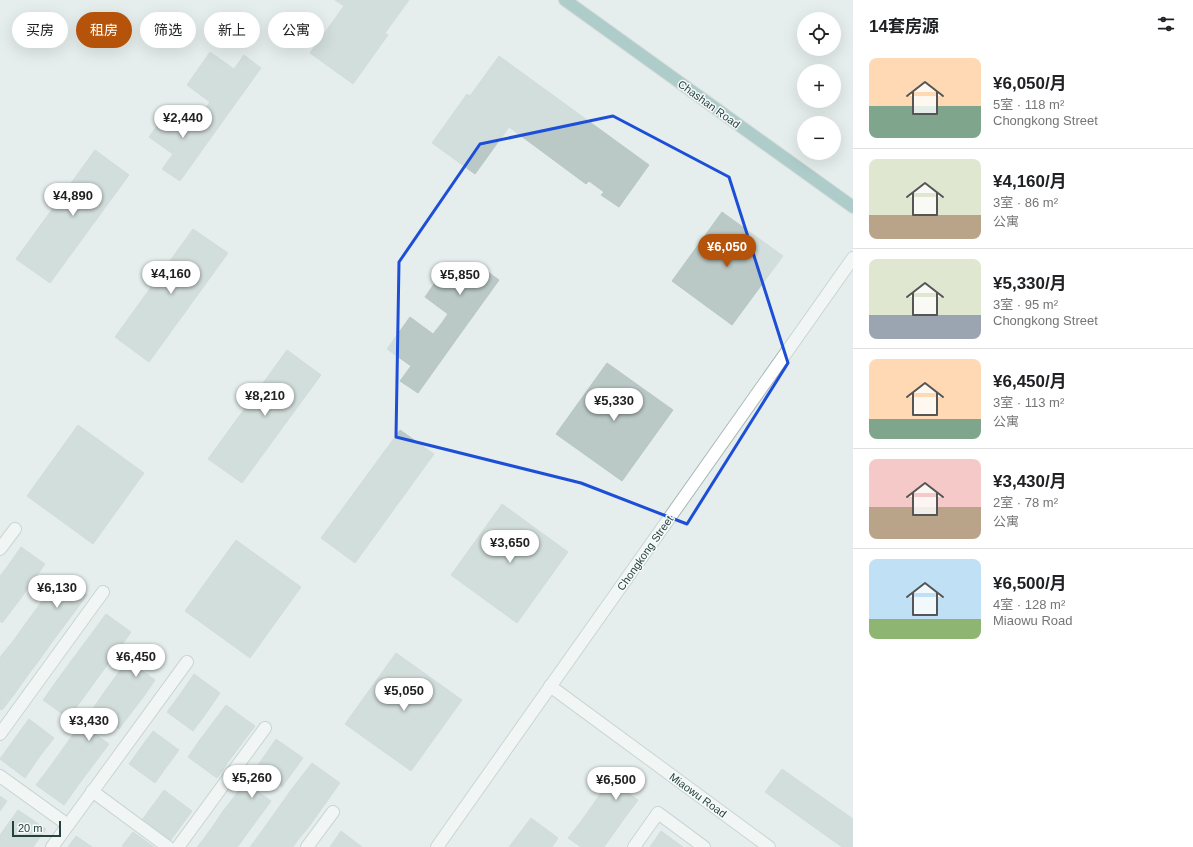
<!DOCTYPE html>
<html lang="zh">
<head>
<meta charset="utf-8">
<style>
  :root { --surface:#fff; --page:#f6f6f6; --text:#202124; --muted:#757577; --line:#e0e0e0; --accent:#b45309 }
  body { margin:0; font-family:Arial,"Noto Sans SC",sans-serif; background:var(--page); color:var(--text); height:100vh; display:flex; flex-direction:column; font-size:15px; white-space:nowrap }
  * { box-sizing:border-box; margin:0 }
  p { font-size:13px; color:var(--muted) }
  .icon { flex:none; width:22px; height:22px; fill:none; stroke:currentColor; stroke-width:2; stroke-linecap:round; stroke-linejoin:round }
  .map { position:relative; flex:1; overflow:hidden }
  .panel { display:flex; flex-direction:column; background:var(--surface); width:340px }
  .panel>* { flex:none }
  .top-card { position:absolute; left:12px; top:12px; width:380px; height:36px; display:flex; gap:8px }
  .fabs { position:absolute; left:797px; top:12px; display:grid; gap:8px }
  .fabs a { display:grid; place-items:center; width:44px; height:44px; border-radius:50%; background:var(--surface); box-shadow:0 4px 16px #0002; font-size:20px }
  .scale { position:absolute; left:12px; bottom:10px; width:49px; box-sizing:border-box; padding-left:4px; border:2px solid #24403f; border-top:0; font-size:11px; line-height:14px; white-space:nowrap; color:#24403f; -webkit-text-stroke:3px #f6faf9; paint-order:stroke }
  .price { position:absolute; translate:-50% -34px; padding:0 9px; border-radius:14px; background:#fff; color:#222; font-size:13px; line-height:26px; filter:drop-shadow(0 1px 2px #0008) }
  .price::after { content:''; position:absolute; left:50%; top:24px; width:12px; height:9px; margin-left:-6px; background:inherit; clip-path:polygon(0 0,100% 0,50% 100%) }
  .price.active { background:var(--accent); color:#fff }
  ul { padding:0; list-style:none }
  li { display:flex; align-items:center; gap:12px; height:100px; padding:0 16px }
  li+li { border-top:1px solid var(--line) }
  li span { display:grid; place-items:center; flex:none; width:112px; height:80px; border-radius:8px; color:#555 }
  li>.icon { margin-inline-start:auto }
  span .icon { width:48px; height:48px; fill:#fffc; stroke-width:1 }
  li b { font-size:17px }
  h2 { display:flex; justify-content:space-between; align-items:center; height:48px; padding:0 16px; font-size:17px }
  .chip { padding:0 14px; border-radius:18px; background:var(--surface); box-shadow:0 4px 16px #0002; font-size:14px; line-height:36px }
  .chip.active { background:var(--accent); color:#fff }
  main { display:flex; flex:1; min-height:0 }
  .map>svg:first-child { display:block }
  .building { fill:#bac9c6; stroke:#b8c8c5 }
  .lines { fill:none; stroke-linecap:round; stroke-linejoin:round }
  .minor-casing { stroke:#a7b6b5; stroke-width:14 }
  .major-casing { stroke:#c2cac9; stroke-width:14 }
  .minor { stroke:#fff; stroke-width:12 }
  .major { stroke:#6ba3a1; stroke-width:12 }
  .marked { fill:none; stroke:#1d4ed8; stroke-width:3; stroke-linejoin:round }
  .labels { text-anchor:middle; dominant-baseline:central; stroke-width:3; stroke-linejoin:round; paint-order:stroke }
  .street-label { font-size:11px; fill:#24403f; stroke:#f6faf9 }
</style>
</head>
<body>
<main>
<div class="map">
<svg width="853" height="847" viewBox="0 0 853 847">
  <rect width="100%" height="100%" fill="#e5eeec"/>
  <g class="building">
    <path d="M335,0H409L385,33L388,35L353,84L310,53L344,6Z"/>
    <path d="M210,52L234,69L244,55L261,68L220,125L203,112L210,102L187,85Z"/>
    <path d="M499,56L649,165L619,207L601,195L604,192L589,181L586,184L509,127L475,174L432,143L467,94L470,96Z"/>
    <path d="M172,105L195,122L203,112L220,125L180,181L162,169L173,154L149,137Z"/>
    <path d="M95,150L129,175L50,283L16,259Z"/>
    <path d="M722,212L783,256L732,325L672,281Z"/>
    <path d="M193,229L228,253L149,362L115,337Z"/>
    <path d="M448,264L472,281L481,267L499,280L458,337L441,324L448,314L425,297Z"/>
    <path d="M410,317L433,334L441,324L458,337L418,393L400,381L411,366L387,349Z"/>
    <path d="M287,350L321,375L242,483L208,459Z"/>
    <path d="M607,363L673,410L622,481L556,434Z"/>
    <path d="M78,425L144,473L93,544L27,496Z"/>
    <path d="M400,430L434,454L355,563L321,538Z"/>
    <path d="M502,504L568,552L517,623L451,575Z"/>
    <path d="M236,540L301,587L250,658L185,611Z"/>
    <path d="M21,547L45,564L31,584L7,567Z"/>
    <path d="M7,567L31,584L18,602L0,588V576Z"/>
    <path d="M61,575L87,595L52,642L26,623Z"/>
    <path d="M0,588L18,602L2,623L0,621Z"/>
    <path d="M106,614L131,632L117,652L92,633Z"/>
    <path d="M26,623L52,642L40,659L14,640Z"/>
    <path d="M92,633L117,652L102,672L77,653Z"/>
    <path d="M14,640L40,659L28,675L1,656Z"/>
    <path d="M77,653L102,672L84,697L58,679Z"/>
    <path d="M396,653L462,700L411,771L345,724Z"/>
    <path d="M1,656L28,675L13,696L0,686V658Z"/>
    <path d="M128,660L155,680L144,696L116,676Z"/>
    <path d="M194,674L220,693L207,712L181,693Z"/>
    <path d="M116,676L144,696L131,713L103,694Z"/>
    <path d="M58,679L84,697L68,718L43,700Z"/>
    <path d="M0,686L13,696L2,710L0,709Z"/>
    <path d="M181,693L207,712L193,731L167,712Z"/>
    <path d="M103,694L131,713L119,729L92,710Z"/>
    <path d="M226,705L255,726L228,762L199,741Z"/>
    <path d="M29,719L54,738L40,756L15,738Z"/>
    <path d="M81,724L109,744L97,760L69,740Z"/>
    <path d="M153,731L179,750L165,769L139,750Z"/>
    <path d="M15,738L40,756L25,778L0,759Z"/>
    <path d="M276,739L303,758L282,787L256,768Z"/>
    <path d="M69,740L97,760L79,784L52,764Z"/>
    <path d="M199,741L228,762L217,778L188,757Z"/>
    <path d="M139,750L165,769L155,783L129,764Z"/>
    <path d="M312,763L340,783L320,811L291,790Z"/>
    <path d="M52,764L79,784L64,805L36,785Z"/>
    <path d="M782,769L853,819V847H842L765,792Z"/>
    <path d="M610,780L638,800L621,823L594,803Z"/>
    <path d="M245,782L271,801L260,816L234,797Z"/>
    <path d="M164,790L192,811L170,841L142,820Z"/>
    <path d="M291,790L320,811L308,828L279,807Z"/>
    <path d="M0,796L7,801L0,811Z"/>
    <path d="M234,797L260,816L249,831L223,811Z"/>
    <path d="M594,803L621,823L609,840L582,820Z"/>
    <path d="M279,807L308,828L297,841L269,821Z"/>
    <path d="M18,810L46,829L33,847H30L5,828Z"/>
    <path d="M223,811L249,831L239,845L213,826Z"/>
    <path d="M531,818L558,838L552,847H509Z"/>
    <path d="M582,820L609,840L604,847H581L568,838Z"/>
    <path d="M269,821L297,841L293,847H276L259,835Z"/>
    <path d="M213,826L239,845L237,847H211L202,841Z"/>
    <path d="M5,828L30,847H0V835Z"/>
    <path d="M341,831L362,847H330Z"/>
    <path d="M661,831L683,847H650Z"/>
    <path d="M133,832L154,847H124L122,846Z"/>
    <path d="M259,835L276,847H250Z"/>
    <path d="M76,836L92,847H68Z"/>
    <path d="M202,841L211,847H197Z"/>
  </g>
  <g class="lines">
    <g class="minor-casing">
      <g id="minor">
        <path d="M0,549L15,529"/>
        <path d="M550,686L769,847"/>
        <path d="M0,734L103,592"/>
        <path d="M0,776L68,825"/>
        <path d="M92,791L168,847"/>
        <path d="M52,847L187,662"/>
        <path d="M178,847L265,728"/>
        <path d="M307,847L333,812"/>
        <path d="M437,847L853,258"/>
        <path d="M634,847L658,813L704,847"/>
      </g>
    </g>
    <g class="major-casing">
      <path id="major" d="M565,0L853,207"/>
    </g>
    <use href="#minor" class="minor"/>
    <use href="#major" class="major"/>
  </g>
  <path d="M0 0H853V847H0ZM613,116L729,177L788,363L687,524L581,483L396,437L399,262L480,144Z" fill="#e5eeec" fill-opacity=".55" fill-rule="evenodd"/>
  <path class="marked" d="M613,116L729,177L788,363L687,524L581,483L396,437L399,262L480,144Z"/>
  <g class="labels">
    <g class="street-label">
      <text transform="translate(709 104) rotate(36)">Chashan Road</text>
      <text transform="translate(645 553) rotate(-55)">Chongkong Street</text>
      <text transform="translate(698 795) rotate(36)">Miaowu Road</text>
    </g>
  </g>
</svg>
<div class="fabs">
<a><svg class="icon" aria-label="locate" viewBox="0 0 24 24"><circle cx="12" cy="12" r="6"/><path d="M12 2v4M12 18v4M2 12h4M18 12h4"/></svg></a>
<a>+</a>
<a>−</a>
</div>
<div class="scale">20 m</div>
<b class="price" style="left:183px;top:139px">¥2,440</b>
<b class="price" style="left:73px;top:217px">¥4,890</b>
<b class="price active" style="left:727px;top:268px">¥6,050</b>
<b class="price" style="left:171px;top:295px">¥4,160</b>
<b class="price" style="left:460px;top:296px">¥5,850</b>
<b class="price" style="left:265px;top:417px">¥8,210</b>
<b class="price" style="left:614px;top:422px">¥5,330</b>
<b class="price" style="left:510px;top:564px">¥3,650</b>
<b class="price" style="left:57px;top:609px">¥6,130</b>
<b class="price" style="left:136px;top:678px">¥6,450</b>
<b class="price" style="left:404px;top:712px">¥5,050</b>
<b class="price" style="left:89px;top:742px">¥3,430</b>
<b class="price" style="left:252px;top:799px">¥5,260</b>
<b class="price" style="left:616px;top:801px">¥6,500</b>
<div class="top-card">
<a class="chip">买房</a>
<a class="chip active">租房</a>
<a class="chip">筛选</a>
<a class="chip">新上</a>
<a class="chip">公寓</a>
</div>
</div>
<section class="panel">
<h2>14套房源<svg class="icon" aria-label="filters" viewBox="0 0 24 24"><path d="M4 7h16M4 17h16"/><circle cx="9" cy="7" r="2"/><circle cx="15" cy="17" r="2"/></svg></h2>
<ul>
<li><span style="background:linear-gradient(#ffd9b3 60%,#7fa58c 0)"><svg class="icon" aria-label="home" viewBox="0 0 24 24"><path d="M3 11l9-7 9 7M6 9v11h12V9"/></svg></span><div><b>¥6,050/月</b><p>5室 · 118 m²</p><p>Chongkong Street</p></div></li>
<li><span style="background:linear-gradient(#dfe7d0 70%,#b9a48a 0)"><svg class="icon" aria-label="home" viewBox="0 0 24 24"><path d="M3 11l9-7 9 7M6 9v11h12V9"/></svg></span><div><b>¥4,160/月</b><p>3室 · 86 m²</p><p>公寓</p></div></li>
<li><span style="background:linear-gradient(#dfe7d0 70%,#9aa5b1 0)"><svg class="icon" aria-label="home" viewBox="0 0 24 24"><path d="M3 11l9-7 9 7M6 9v11h12V9"/></svg></span><div><b>¥5,330/月</b><p>3室 · 95 m²</p><p>Chongkong Street</p></div></li>
<li><span style="background:linear-gradient(#ffd9b3 75%,#7fa58c 0)"><svg class="icon" aria-label="home" viewBox="0 0 24 24"><path d="M3 11l9-7 9 7M6 9v11h12V9"/></svg></span><div><b>¥6,450/月</b><p>3室 · 113 m²</p><p>公寓</p></div></li>
<li><span style="background:linear-gradient(#f6c9c9 60%,#b9a48a 0)"><svg class="icon" aria-label="home" viewBox="0 0 24 24"><path d="M3 11l9-7 9 7M6 9v11h12V9"/></svg></span><div><b>¥3,430/月</b><p>2室 · 78 m²</p><p>公寓</p></div></li>
<li><span style="background:linear-gradient(#bfe0f5 75%,#8fb573 0)"><svg class="icon" aria-label="home" viewBox="0 0 24 24"><path d="M3 11l9-7 9 7M6 9v11h12V9"/></svg></span><div><b>¥6,500/月</b><p>4室 · 128 m²</p><p>Miaowu Road</p></div></li>
</ul>
</section>
</main>
</body>
</html>
